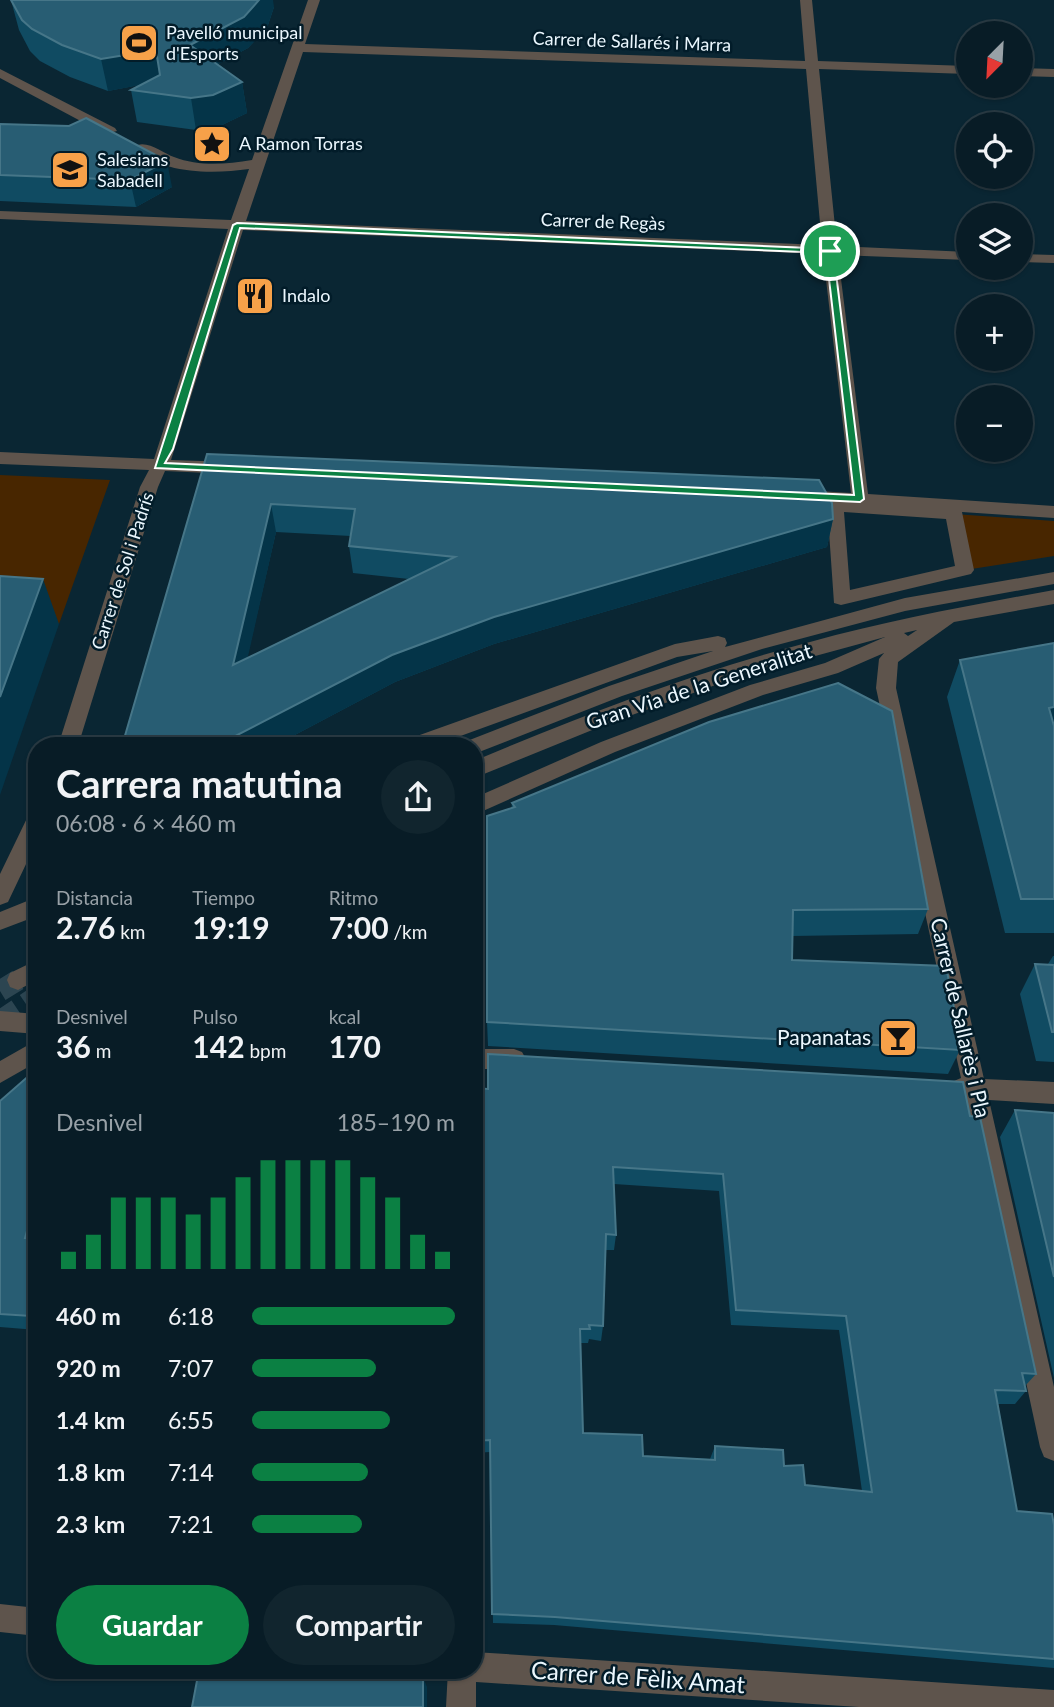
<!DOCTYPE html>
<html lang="es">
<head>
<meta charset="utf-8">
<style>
	body { margin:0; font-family:Lato,sans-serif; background:#11252e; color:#f1f3f6; height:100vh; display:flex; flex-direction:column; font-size:26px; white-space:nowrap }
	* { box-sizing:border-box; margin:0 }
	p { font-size:23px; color:#98a1a7 }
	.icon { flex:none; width:38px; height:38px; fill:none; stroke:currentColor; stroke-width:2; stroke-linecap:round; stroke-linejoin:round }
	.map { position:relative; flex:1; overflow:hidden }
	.drawer { position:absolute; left:28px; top:737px; width:455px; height:942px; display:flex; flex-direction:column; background:#081c26; border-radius:28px; box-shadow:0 2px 5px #0004,0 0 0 2px #293a43 }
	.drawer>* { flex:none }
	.needle { width:46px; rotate:204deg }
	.fabs { position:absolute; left:956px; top:21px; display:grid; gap:14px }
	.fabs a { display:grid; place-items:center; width:77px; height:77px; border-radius:50%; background:#081c26; box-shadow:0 2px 5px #0004,0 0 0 2px #293a43; font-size:35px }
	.pin { position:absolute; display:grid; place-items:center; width:60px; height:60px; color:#fff; margin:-30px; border:4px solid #fff; border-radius:50%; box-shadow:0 2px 7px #0007 }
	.round { display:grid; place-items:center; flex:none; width:74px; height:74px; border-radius:37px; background:#11252e }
	.head { display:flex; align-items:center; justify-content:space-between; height:119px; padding:0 28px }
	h1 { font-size:38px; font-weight:700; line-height:52px }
	.stats { display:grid; grid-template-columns:repeat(3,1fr); gap:10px; height:119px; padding:7px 28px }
	.stats div { display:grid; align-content:center }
	.stats b { font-size:30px; font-weight:700 }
	.stats small { font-size:19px; font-weight:400 }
	.stats p { font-size:19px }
	.chart { height:196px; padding:14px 28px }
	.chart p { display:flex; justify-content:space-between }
	.chart svg { width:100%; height:126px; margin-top:7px; stroke:#0b8043; stroke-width:6 }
	.button { display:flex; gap:14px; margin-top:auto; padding:14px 28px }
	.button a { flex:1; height:80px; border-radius:42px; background:#0b8043; color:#fff; font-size:28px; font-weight:700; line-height:80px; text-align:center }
	.button a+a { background:#11252e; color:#f1f3f6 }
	ul { padding:0 28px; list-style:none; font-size:23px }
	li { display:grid; grid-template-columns:112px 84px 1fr; align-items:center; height:52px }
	li i { height:18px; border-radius:9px; background:#0b8043 }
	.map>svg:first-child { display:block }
	.green { fill:#482600 }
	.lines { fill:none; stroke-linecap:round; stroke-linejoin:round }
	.minor-tunnel { stroke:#2c4551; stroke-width:21; stroke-dasharray:21 10; stroke-linecap:butt }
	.minor { fill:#5e544c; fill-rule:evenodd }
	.wall { fill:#104b62; fill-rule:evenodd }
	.shaded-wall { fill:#043448 }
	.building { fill:#285d73; stroke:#467688; stroke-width:2; fill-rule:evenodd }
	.route { fill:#0b8043; stroke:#fff; stroke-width:2; fill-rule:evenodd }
	.labels { text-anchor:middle; stroke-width:5; stroke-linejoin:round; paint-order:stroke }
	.far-poi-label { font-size:18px; fill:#ebf7fe; stroke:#021c29; text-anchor:start }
	.far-street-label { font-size:18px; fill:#ebf7fe; stroke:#021c29 }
	.street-label { font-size:21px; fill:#ebf7fe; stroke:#021c29 }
	.poi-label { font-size:21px; fill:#ebf7fe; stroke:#021c29; text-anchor:end }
	.near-street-label { font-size:24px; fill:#ebf7fe; stroke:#021c29 }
</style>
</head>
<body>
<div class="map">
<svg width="1054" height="1707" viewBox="0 0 1054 1707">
	<rect width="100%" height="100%" fill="#0a2633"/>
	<!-- green -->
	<path class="green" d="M0,475L110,480L59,624L0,621Z
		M954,514L1054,521V556L965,570Z"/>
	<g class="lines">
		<!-- minor-tunnel -->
		<path class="minor-tunnel" d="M0,991L18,980
			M0,1021L37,996"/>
		<!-- minor -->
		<path class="minor" d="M308,0H320L305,44L805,61L800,0H812L818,61L968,66V74L819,69L837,246L968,252V260L838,255L868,494L1054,506V518L962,512L974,570L971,574L841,605L834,603L827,503L801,502L792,496L801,490L851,493L823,254L243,230L171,460L231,462L240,468L231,474L165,471L158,487L78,746H58L140,487L149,470L0,464V452L154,459L228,229L0,219V211L231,220L249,169C213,174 162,175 134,147C145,138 163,153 174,157C200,167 226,164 252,160ZM303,52L806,69L822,245L246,221ZM844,512L946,519L955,566L850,590Z
			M1020,68L1054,69V77L1020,76Z
			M0,69L115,128L117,131L105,134L0,78Z
			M1020,254L1054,255V263L1020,262Z
			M1054,572V584L905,611L762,649L622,696L474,754V746H464L467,741L609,686L713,651L677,657L433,746H400L403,741L675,644L718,636L725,638L727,643L725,647L905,598Z
			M1054,590V604L954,622L898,662L896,688L984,1079L1054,1082V1104L989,1100L1054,1387V1461L1044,1457L1040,1447L965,1099L954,1095L950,1088L954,1081L961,1078L876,688L879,659L884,653L838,673L763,695L615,752L474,815V798L601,742L750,685L825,663L885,637L735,678L607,724L474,778V761C583,715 695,672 810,642C890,620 972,605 1054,590ZM917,630L908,636L904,633Z
			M37,810V841L8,902L0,905V874L30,812Z
			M37,897V916L0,930V912Z
			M37,960V980L18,990L10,987L7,980L10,973Z
			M0,1011L37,1014V1034L0,1031Z
			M37,1040V1062L0,1083V1061Z
			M474,1049H514L522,1052L526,1059L522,1066L514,1069H474Z
			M0,1604L37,1608V1636L0,1632Z
			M474,1652L1054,1690V1707H859L476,1682V1707H446L448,1670H474Z"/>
	</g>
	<!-- wall -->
	<path class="wall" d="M11,0L274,7L267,28L248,48L218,64L242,82L247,113L218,127L196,130L137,122L131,90L139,85L108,91L70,77L40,61L30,51L19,30Z
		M0,124L172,187L136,207L0,201Z
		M207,454L833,519L827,547L494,644L395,682L274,746H122ZM276,532L351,536L349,546L353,573L409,579L247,658Z
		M1054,643V933H1005L947,697L960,660Z
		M512,803L928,909L918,934L792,936V960L960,1039L958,1043L960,1050L948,1074L488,1046L487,1022Z
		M1053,956H1054V1062L1036,1061L1020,994L1035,964H1048Z
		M37,1070V1330L0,1327V1101Z
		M474,1088L970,1116L1036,1374L1025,1386L1026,1391L1015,1404H998L1017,1511L1054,1525V1668L554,1625L493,1623L490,1452L474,1453ZM614,1184L719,1191L731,1325L839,1330L862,1491L805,1485L784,1466L715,1446L710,1459L643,1456L583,1433L581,1343H588L589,1339L601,1341L603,1326L605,1250H614L616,1235Z
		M1015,1110L1054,1113V1378L1000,1137Z"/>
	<!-- shaded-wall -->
	<path class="shaded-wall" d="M259,0H273L274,7L267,28L248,48L196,76L190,45Z
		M156,50L162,81L108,91L101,59Z
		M242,82L247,113L218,127L196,130L191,98Z
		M167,161L172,187L136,207L130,180Z
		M271,504L276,532L240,692L233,665Z
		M833,519L827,547L494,644L395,682L274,746H216L392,655L494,617Z
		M43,579L59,624L0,795V697Z
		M1054,707V741L1049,708Z
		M37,1195V1252L25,1238Z
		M37,1294V1323L31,1316Z
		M423,1677L427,1687V1707H423Z"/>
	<!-- building -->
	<path class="building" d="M11,0H259L244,17L190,45L242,82L213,95L191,98L131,90L160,75L156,50L101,59L62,45L32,29L22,20Z
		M86,118L167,161L130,180L0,175V124L69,126Z
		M207,454L819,480L832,503L833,519L494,617L392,655L216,746H122ZM271,504L355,509L349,546L455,557L233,665Z
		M0,576L43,579L0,697Z
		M1054,643V707L1049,708L1054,726V899H1021L960,660Z
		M838,683L892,711L928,909L793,910L792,960L946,966L960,1039H957L960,1050L487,1022V816L515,807L512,803L709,722Z
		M1035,964L1054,965V1032H1052Z
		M488,1054L963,1082L970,1116L980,1117L1036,1374L1022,1373L1026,1391L995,1390L1017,1511L1052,1514L1054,1525V1659L555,1617L492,1614L490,1440L474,1441V1088L488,1089ZM613,1167L723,1174L736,1310L846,1316L872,1492L805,1485L803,1465L784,1466L783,1450L715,1446V1460L643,1456L642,1435L583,1433L580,1329H590L589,1325L603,1326L606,1234L616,1235Z
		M37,1070V1195L25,1238L37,1239V1294L31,1316L0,1314V1101L32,1073Z
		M1015,1110L1054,1113V1277Z
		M199,1670H328L423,1677V1707H192Z"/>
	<!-- route -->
	<path class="route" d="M237,223L833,249L864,499L860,502L155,468L233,225ZM240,228L826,253L854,495L165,463L173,449Z"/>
	<!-- icons -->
	<defs>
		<symbol id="stadium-square" viewBox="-11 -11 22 22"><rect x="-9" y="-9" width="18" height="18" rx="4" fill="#f7a149" stroke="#021c29"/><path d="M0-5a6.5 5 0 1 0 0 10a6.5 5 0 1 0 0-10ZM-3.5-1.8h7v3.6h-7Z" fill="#111"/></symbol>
		<symbol id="sight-square" viewBox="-11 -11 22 22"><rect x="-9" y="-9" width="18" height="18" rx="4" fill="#f7a149" stroke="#021c29"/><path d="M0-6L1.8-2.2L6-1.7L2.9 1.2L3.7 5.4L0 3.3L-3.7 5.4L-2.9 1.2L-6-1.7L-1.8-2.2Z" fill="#111"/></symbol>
		<symbol id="school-square" viewBox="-11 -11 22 22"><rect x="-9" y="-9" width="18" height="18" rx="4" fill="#f7a149" stroke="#021c29"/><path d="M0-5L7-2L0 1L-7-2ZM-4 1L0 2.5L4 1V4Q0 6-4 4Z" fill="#111"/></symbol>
		<symbol id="restaurant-square" viewBox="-11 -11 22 22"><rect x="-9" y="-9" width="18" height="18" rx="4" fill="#f7a149" stroke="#021c29"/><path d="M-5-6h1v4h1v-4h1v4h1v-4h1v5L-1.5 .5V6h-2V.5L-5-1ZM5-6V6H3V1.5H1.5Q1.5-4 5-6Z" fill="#111"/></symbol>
		<symbol id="bar-square" viewBox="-11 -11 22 22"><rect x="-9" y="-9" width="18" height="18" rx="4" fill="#f7a149" stroke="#021c29"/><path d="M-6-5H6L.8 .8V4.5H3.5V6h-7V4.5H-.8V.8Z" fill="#111"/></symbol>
	</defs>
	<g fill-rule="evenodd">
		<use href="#stadium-square" x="117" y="21" width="44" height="44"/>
		<use href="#sight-square" x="190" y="122" width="44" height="44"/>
		<use href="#school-square" x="48" y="148" width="44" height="44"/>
		<use href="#restaurant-square" x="233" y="274" width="44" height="44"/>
		<use href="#bar-square" x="876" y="1016" width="44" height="44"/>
	</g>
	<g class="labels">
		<!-- far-poi labels -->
		<g class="far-poi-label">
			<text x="166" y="39">Pavelló municipal<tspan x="166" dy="21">d'Esports</tspan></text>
			<text x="239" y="150">A Ramon Torras</text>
			<text x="97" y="166">Salesians<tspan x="97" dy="21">Sabadell</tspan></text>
			<text x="282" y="302">Indalo</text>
		</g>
		<!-- far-street labels -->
		<g class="far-street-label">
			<text transform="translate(632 42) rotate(2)" y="6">Carrer de Sallarés i Marra</text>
			<text transform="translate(603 222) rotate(2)" y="6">Carrer de Regàs</text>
			<text transform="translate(123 571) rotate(-72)" y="6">Carrer de Sol i Padrís</text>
		</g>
		<!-- street labels -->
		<g class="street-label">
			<text transform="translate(699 687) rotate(-18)" y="7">Gran Via de la Generalitat</text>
			<text transform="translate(960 1018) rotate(77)" y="7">Carrer de Sallarès i Pla</text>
		</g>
		<!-- poi labels -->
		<g class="poi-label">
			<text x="871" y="1045">Papanatas</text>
		</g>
		<!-- near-street labels -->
		<g class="near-street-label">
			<text transform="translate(638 1678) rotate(4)" y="8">Carrer de Fèlix Amat</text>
		</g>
	</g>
</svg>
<div class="fabs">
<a><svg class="needle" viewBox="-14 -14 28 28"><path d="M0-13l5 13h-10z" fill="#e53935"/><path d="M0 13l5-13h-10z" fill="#98a1a7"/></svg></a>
<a><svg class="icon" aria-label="locate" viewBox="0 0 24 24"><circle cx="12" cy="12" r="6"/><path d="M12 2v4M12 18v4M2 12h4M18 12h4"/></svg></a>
<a><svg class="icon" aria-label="layers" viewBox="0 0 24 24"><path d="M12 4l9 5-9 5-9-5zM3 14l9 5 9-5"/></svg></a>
<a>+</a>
<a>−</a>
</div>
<div class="pin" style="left:830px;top:251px;background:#1e9e55"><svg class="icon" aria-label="arrive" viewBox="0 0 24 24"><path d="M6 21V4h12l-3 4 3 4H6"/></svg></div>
<section class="drawer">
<div class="head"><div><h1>Carrera matutina</h1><p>06:08 · 6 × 460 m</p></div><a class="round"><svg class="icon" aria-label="share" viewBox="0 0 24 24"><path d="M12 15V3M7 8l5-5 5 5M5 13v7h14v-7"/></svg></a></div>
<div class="stats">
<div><p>Distancia</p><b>2.76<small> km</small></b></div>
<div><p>Tiempo</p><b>19:19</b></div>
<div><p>Ritmo</p><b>7:00<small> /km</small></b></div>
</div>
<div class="stats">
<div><p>Desnivel</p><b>36<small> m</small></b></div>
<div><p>Pulso</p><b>142<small> bpm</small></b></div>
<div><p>kcal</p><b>170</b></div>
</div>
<div class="chart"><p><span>Desnivel</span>185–190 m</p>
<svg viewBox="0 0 160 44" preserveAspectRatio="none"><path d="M5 44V38M15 44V32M25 44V19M35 44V19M45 44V19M55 44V25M65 44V19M75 44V12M85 44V6M95 44V6M105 44V6M115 44V6M125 44V12M135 44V19M145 44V32M155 44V38"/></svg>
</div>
<ul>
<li><b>460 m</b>6:18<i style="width:100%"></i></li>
<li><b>920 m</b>7:07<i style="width:61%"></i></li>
<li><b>1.4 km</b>6:55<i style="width:68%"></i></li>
<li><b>1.8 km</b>7:14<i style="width:57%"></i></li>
<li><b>2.3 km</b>7:21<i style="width:54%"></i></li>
</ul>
<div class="button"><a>Guardar</a><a>Compartir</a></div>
</section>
</div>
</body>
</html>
